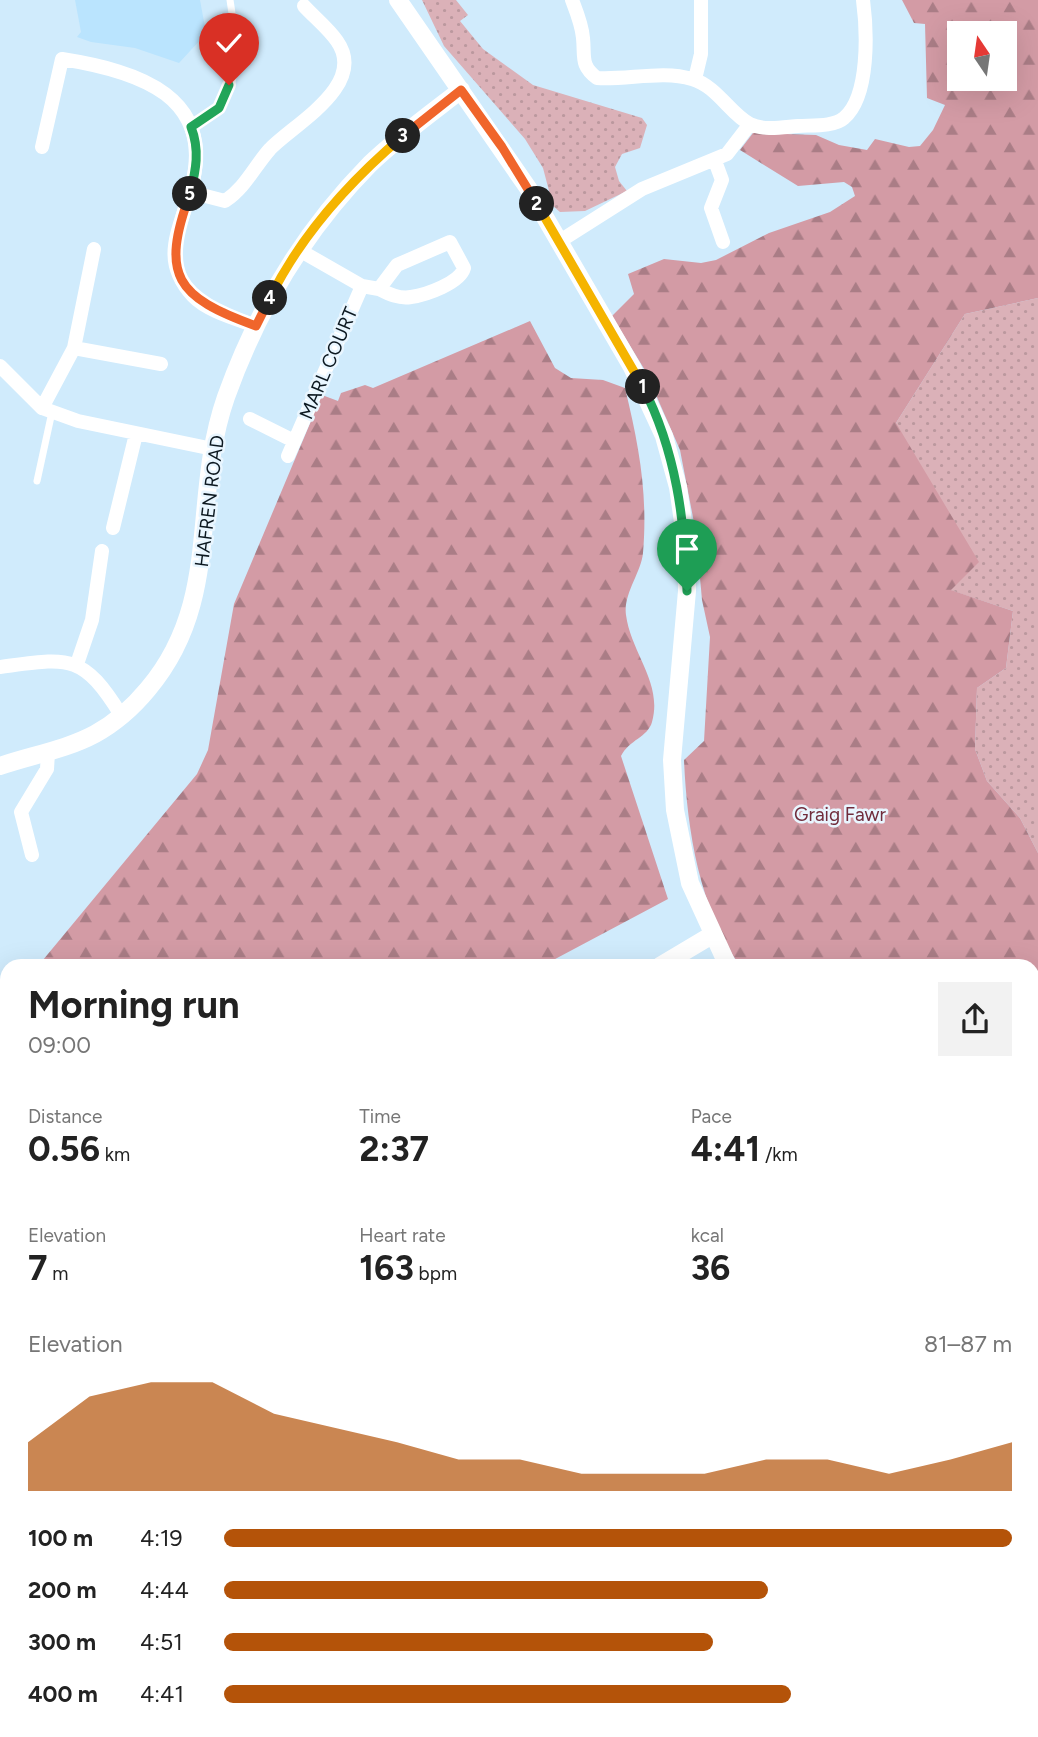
<!DOCTYPE html>
<html lang="en">
<head>
<meta charset="utf-8">
<style>
	body { margin:0; font-family:Figtree,sans-serif; background:#f2f2f2; color:#222; height:100vh; display:flex; flex-direction:column; font-size:26px; white-space:nowrap }
	* { box-sizing:border-box; margin:0 }
	p { font-size:23px; color:#767676 }
	.icon { flex:none; width:38px; height:38px; fill:none; stroke:currentColor; stroke-width:2; stroke-linecap:round; stroke-linejoin:round }
	.map { position:relative; flex:1; overflow:hidden }
	.sheet { position:absolute; left:0px; top:959px; width:1040px; height:779px; display:flex; flex-direction:column; background:#fff; border-radius:21px 21px 0 0; box-shadow:0 7px 28px #0002 }
	.sheet>* { flex:none }
	.needle { width:46px; rotate:347deg }
	.fabs { position:absolute; left:947px; top:21px; display:grid; gap:14px }
	.fabs a { display:grid; place-items:center; width:70px; height:70px; border-radius:0px; background:#fff; box-shadow:0 7px 28px #0002; font-size:35px }
	.pin { position:absolute; display:grid; place-items:center; width:60px; height:60px; color:#fff; margin:-72px -30px; border-radius:50% 50% 50% 0; rotate:-45deg; box-shadow:0 0 7px #0007 }
	.pin .icon { rotate:45deg }
	.km { position:absolute; width:35px; height:35px; margin:-18px; border-radius:50%; background:#222; color:#fff; font-size:19px; line-height:35px; text-align:center }
	.round { display:grid; place-items:center; flex:none; width:74px; height:74px; border-radius:0px; background:#f2f2f2 }
	.head { display:flex; align-items:center; justify-content:space-between; height:119px; padding:0 28px }
	h1 { font-size:38px; font-weight:700; line-height:52px }
	.metrics { display:grid; grid-template-columns:repeat(3,1fr); gap:10px; height:119px; padding:7px 28px }
	.metrics div { display:grid; align-content:center }
	.metrics b { font-size:35px; font-weight:700 }
	.metrics small { font-size:19px; font-weight:400 }
	.metrics p { font-size:19px }
	.chart { height:196px; padding:14px 28px }
	.chart p { display:flex; justify-content:space-between }
	.chart svg { width:100%; height:126px; margin-top:7px; fill:#b45309; opacity:.7 }
	ul { padding:0 28px; list-style:none; font-size:23px }
	li { display:grid; grid-template-columns:112px 84px 1fr; align-items:center; height:52px }
	li i { height:18px; border-radius:9px; background:#b45309 }
	.map>svg:first-child { display:block }
	.built { fill:#bae4fe }
	.grass { fill:url(#grass-dots) }
	.forest { fill:url(#forest-firs); fill-rule:evenodd }
	.lines { fill:none; stroke-linecap:round; stroke-linejoin:round }
	.service { stroke:#fff; stroke-width:7 }
	.minor { stroke:#fff; stroke-width:14 }
	.tertiary { stroke:#fff; stroke-width:18 }
	.split-1-casing { stroke:#fff; stroke-width:14 }
	.split-2-casing { stroke:#fff; stroke-width:14 }
	.split-3-casing { stroke:#fff; stroke-width:14 }
	.split-4-casing { stroke:#fff; stroke-width:14 }
	.split-5-casing { stroke:#fff; stroke-width:14 }
	.split-6-casing { stroke:#fff; stroke-width:14 }
	.split-1 { stroke:#22a559; stroke-width:9 }
	.split-2 { stroke:#f5b400; stroke-width:9 }
	.split-3 { stroke:#f0652b; stroke-width:9 }
	.split-4 { stroke:#f5b400; stroke-width:9 }
	.split-5 { stroke:#f0652b; stroke-width:9 }
	.split-6 { stroke:#22a559; stroke-width:9 }
	.labels { text-anchor:middle; stroke-width:5; stroke-linejoin:round; paint-order:stroke }
	.street-label { font-size:19px; fill:#0c1820; stroke:#e9f6ff }
	.park-label { font-size:19px; fill:#702c3c; stroke:#e9f6ff }
</style>
</head>
<body>
<div class="map">
<svg width="1038" height="1737" viewBox="0 0 1038 1737">
	<defs>
		<pattern id="grass-dots" width="8" height="8" patternUnits="userSpaceOnUse" patternTransform="scale(1.75)"><rect width="8" height="8" fill="#dbb1b8"/><path d="M2 2h.1M6 6h.1" fill="none" stroke="#bb989e" stroke-width="1.8" stroke-linecap="round"/></pattern>
		<pattern id="forest-firs" width="22" height="20" patternUnits="userSpaceOnUse" patternTransform="scale(1.75)"><rect width="22" height="20" fill="#d39ba5"/><path d="M5 1l3.5 6h-7zM16 11l3.5 6h-7z" fill="#aa7d86"/></pattern>
	</defs>
	<rect width="100%" height="100%" fill="#d0ebfc"/>
	<!-- built -->
	<path class="built" d="M75,0H200L207,38L201,39L179,63L135,48L91,42L77,37L81,32Z"/>
	<!-- grass -->
	<path class="grass" d="M422,0H456L468,15L460,21L483,49L533,85L642,118L647,125L640,148L622,154L615,167L619,181L627,191L585,211L560,212L553,206L543,168L525,139L444,46Z
		M1038,298V853L1020,818L987,781L975,749L977,688L1006,668L1013,611L950,590L896,423L965,314Z
		M1033,1617L1038,1620V1724L1033,1722Z"/>
	<!-- forest -->
	<path class="forest" d="M902,0H1038V298L965,314L896,423L979,562L951,590L1013,611L1006,668L977,688L975,749L987,781L1020,818L1038,853V1138L1032,1135V966H740C699,908 687,829 684,760L704,741L710,637L702,600L696,533L680,450L646,372L612,316L634,294L628,274L664,259L701,263L716,260L769,233L830,212L855,196L852,187L844,182L798,186L740,150L753,133L816,135L839,145L867,150L875,139L909,147L920,146L933,130L945,105L927,98L925,24L914,23ZM959,33H1004V79H959Z
		M530,321L555,368L571,378L603,380L625,388C639,446 648,494 643,553C641,573 623,594 626,615C631,653 663,683 652,722C648,737 629,740 621,756L668,899L542,966H38L197,774L208,750L234,604L322,395L338,401L341,393L365,385L373,388Z
		M0,1467L7,1469V1731H242L258,1737H0Z
		M1033,1725L1038,1727V1737H880L875,1731H1032Z"/>
	<g class="lines">
		<!-- service -->
		<path class="service" d="M191,127C199,121 213,115 219,108C243,80 235,32 230,0
			M37,481L52,412"/>
		<!-- minor -->
		<path class="minor" d="M572,0C577,13 582,25 583,38C585,57 580,65 597,78C628,80 663,70 692,79C717,86 731,115 750,124C764,131 784,127 798,126C811,125 834,127 844,118C870,96 867,30 863,0
			M695,79L701,54V0
			M42,147L62,59C138,71 219,96 190,192C179,232 160,260 193,296C207,311 237,319 256,326
			M715,161L722,180L711,208L723,242
			M190,192L225,201C245,188 254,167 270,149C294,124 368,85 337,41C328,28 314,17 304,6
			M560,241L642,189L727,154L750,124
			M362,286L379,289L397,265L450,242L464,268C460,283 426,295 411,297C399,299 389,294 379,289
			M74,348L161,364
			M0,366L42,408L78,421L213,449
			M42,408L74,348L94,249
			M250,419L294,441
			M288,456L362,286L299,250
			M113,528L136,434
			M77,664L92,620L102,551
			M0,667C68,658 82,652 121,715
			M32,855L21,812L47,769L48,753
			M0,1099L7,1098
			M0,1375L7,1376
			M536,1737L539,1731"/>
		<!-- tertiary -->
		<path class="tertiary" d="M398,0L528,188L632,367L664,436L678,487L686,543L687,591L672,760L675,810L690,883L728,966
			M0,766C32,755 65,750 95,734C115,723 134,706 148,689C223,600 190,500 226,397C257,310 305,230 370,164C398,137 430,114 461,90
			M660,966L712,935
			M0,1455L7,1457
			M1032,1579L1038,1581
			M656,1737L659,1731"/>
	</g>
	<g class="lines">
		<defs>
			<path id="split-1" d="M643,387C676,451 685,521 687,591"/>
			<path id="split-2" d="M537,204L643,387"/>
			<path id="split-3" d="M403,136L461,90L502,147L537,204"/>
			<path id="split-4" d="M270,298C301,235 350,181 403,136"/>
			<path id="split-5" d="M190,194C160,276 176,297 256,326L270,298"/>
			<path id="split-6" d="M190,194C196,170 200,150 191,127L219,108L229,85"/>
		</defs>
		<!-- split-1 casing -->
		<use href="#split-1" class="split-1-casing"/>
		<!-- split-2 casing -->
		<use href="#split-2" class="split-2-casing"/>
		<!-- split-3 casing -->
		<use href="#split-3" class="split-3-casing"/>
		<!-- split-4 casing -->
		<use href="#split-4" class="split-4-casing"/>
		<!-- split-5 casing -->
		<use href="#split-5" class="split-5-casing"/>
		<!-- split-6 casing -->
		<use href="#split-6" class="split-6-casing"/>
		<!-- split-1 -->
		<use href="#split-1" class="split-1"/>
		<!-- split-2 -->
		<use href="#split-2" class="split-2"/>
		<!-- split-3 -->
		<use href="#split-3" class="split-3"/>
		<!-- split-4 -->
		<use href="#split-4" class="split-4"/>
		<!-- split-5 -->
		<use href="#split-5" class="split-5"/>
		<!-- split-6 -->
		<use href="#split-6" class="split-6"/>
	</g>
	<g class="labels">
		<!-- street labels -->
		<g class="street-label">
			<text transform="translate(328 363) rotate(-67)" y="7">MARL COURT</text>
			<text transform="translate(209 501) rotate(-83)" y="7">HAFREN ROAD</text>
		</g>
		<!-- park labels -->
		<g class="park-label">
			<text x="840" y="821">Graig Fawr</text>
		</g>
	</g>
</svg>
<div class="fabs">
<a><svg class="needle" viewBox="-14 -14 28 28"><path d="M0-13l5 13h-10z" fill="#e53935"/><path d="M0 13l5-13h-10z" fill="#767676"/></svg></a>
</div>
<div class="pin" style="left:687px;top:591px;background:#1e9e55"><svg class="icon" aria-label="arrive" viewBox="0 0 24 24"><path d="M6 21V4h12l-3 4 3 4H6"/></svg></div>
<div class="pin" style="left:229px;top:85px;background:#d93025"><svg class="icon" aria-label="check" viewBox="0 0 24 24"><path d="M5 12l5 5 9-10"/></svg></div>
<b class="km" style="left:643px;top:387px">1</b>
<b class="km" style="left:537px;top:204px">2</b>
<b class="km" style="left:403px;top:136px">3</b>
<b class="km" style="left:270px;top:298px">4</b>
<b class="km" style="left:190px;top:194px">5</b>
<section class="sheet">
<div class="head"><div><h1>Morning run</h1><p>09:00</p></div><a class="round"><svg class="icon" aria-label="share" viewBox="0 0 24 24"><path d="M12 15V3M7 8l5-5 5 5M5 13v7h14v-7"/></svg></a></div>
<div class="metrics">
<div><p>Distance</p><b>0.56<small> km</small></b></div>
<div><p>Time</p><b>2:37</b></div>
<div><p>Pace</p><b>4:41<small> /km</small></b></div>
</div>
<div class="metrics">
<div><p>Elevation</p><b>7<small> m</small></b></div>
<div><p>Heart rate</p><b>163<small> bpm</small></b></div>
<div><p>kcal</p><b>36</b></div>
</div>
<div class="chart"><p><span>Elevation</span>81–87 m</p>
<svg viewBox="0 0 160 44" preserveAspectRatio="none"><path d="M0 44V27L10 11L20 6L30 6L40 17L50 22L60 27L70 33L80 33L90 38L100 38L110 38L120 33L130 33L140 38L150 33L160 27V44z"/></svg>
</div>
<ul>
<li><b>100 m</b>4:19<i style="width:100%"></i></li>
<li><b>200 m</b>4:44<i style="width:69%"></i></li>
<li><b>300 m</b>4:51<i style="width:62%"></i></li>
<li><b>400 m</b>4:41<i style="width:72%"></i></li>
</ul>
</section>
</div>
</body>
</html>
